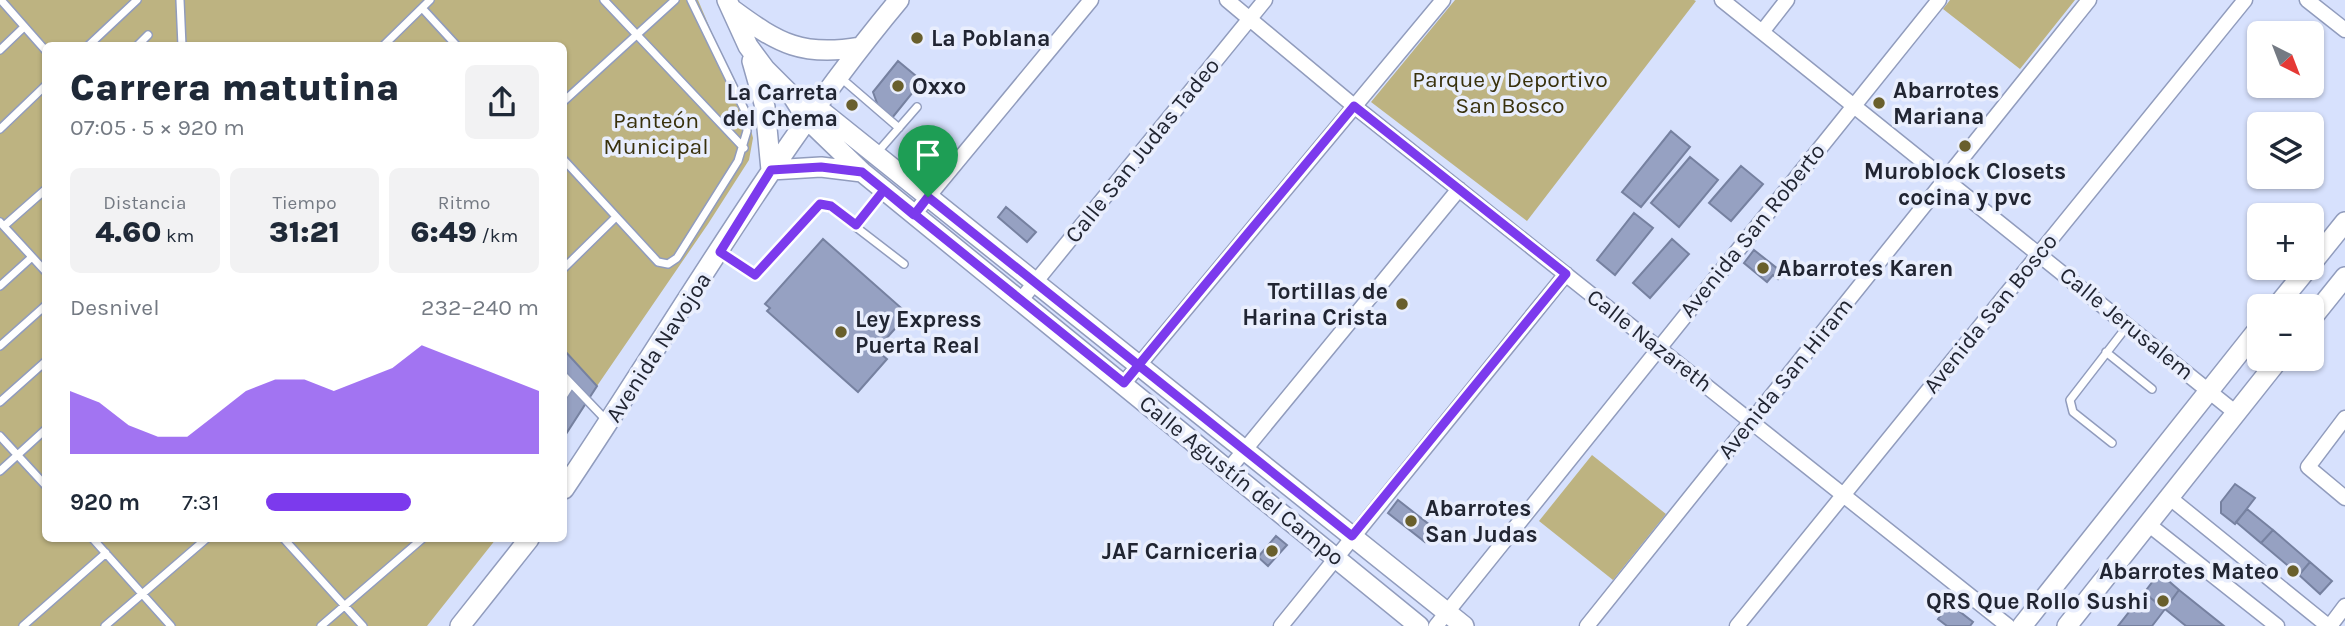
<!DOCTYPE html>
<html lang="es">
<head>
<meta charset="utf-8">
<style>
	body { margin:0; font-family:Karla,sans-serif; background:#f2f2f3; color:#1f2937; height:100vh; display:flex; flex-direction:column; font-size:26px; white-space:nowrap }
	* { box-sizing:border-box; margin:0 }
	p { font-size:23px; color:#747a83 }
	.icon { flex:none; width:38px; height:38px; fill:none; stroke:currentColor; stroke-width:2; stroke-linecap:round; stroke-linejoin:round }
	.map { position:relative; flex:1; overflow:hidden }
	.drawer { position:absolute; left:42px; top:42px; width:525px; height:500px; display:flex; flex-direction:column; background:#fff; border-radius:10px; box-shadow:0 2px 5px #0004 }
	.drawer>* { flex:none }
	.needle { width:46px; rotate:138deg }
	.tools { position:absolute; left:2247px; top:21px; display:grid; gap:14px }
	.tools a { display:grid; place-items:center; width:77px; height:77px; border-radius:10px; background:#fff; box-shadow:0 2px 5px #0004; font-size:35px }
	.pin { position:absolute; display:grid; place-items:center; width:60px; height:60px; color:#fff; margin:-72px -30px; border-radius:50% 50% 50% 0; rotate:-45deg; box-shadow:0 0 7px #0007 }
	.pin .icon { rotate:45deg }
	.round { display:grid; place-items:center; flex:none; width:74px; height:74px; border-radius:10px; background:#f2f2f3 }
	.overview { display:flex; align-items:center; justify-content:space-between; height:119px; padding:0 28px }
	h1 { font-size:38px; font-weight:800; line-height:52px }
	.metrics { display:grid; grid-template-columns:repeat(3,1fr); gap:10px; height:119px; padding:7px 28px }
	.metrics div { display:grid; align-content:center; border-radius:10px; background:#f2f2f3; text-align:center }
	.metrics b { font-size:30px; font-weight:800 }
	.metrics small { font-size:19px; font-weight:400 }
	.metrics p { font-size:19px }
	.chart { height:196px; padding:14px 28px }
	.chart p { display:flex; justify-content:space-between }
	.chart svg { width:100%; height:126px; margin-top:7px; fill:#7c3aed; opacity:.7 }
	ul { padding:0 28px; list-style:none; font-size:23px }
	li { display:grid; grid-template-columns:112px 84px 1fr; align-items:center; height:52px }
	li i { height:18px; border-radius:9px; background:#7c3aed }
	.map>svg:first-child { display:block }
	.green { fill:#bdb381 }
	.building { fill:#96a1c2; stroke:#7681a0; stroke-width:2 }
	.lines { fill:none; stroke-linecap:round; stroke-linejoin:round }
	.lane-casing { stroke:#919cbd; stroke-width:10 }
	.street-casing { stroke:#919cbd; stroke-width:17 }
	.secondary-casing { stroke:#919cbd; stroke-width:22 }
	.lane { stroke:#fff; stroke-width:7 }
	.street { stroke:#fff; stroke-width:14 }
	.secondary { stroke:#fff; stroke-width:19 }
	.route-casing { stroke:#fff; stroke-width:14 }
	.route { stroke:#7c3aed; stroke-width:9 }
	.poi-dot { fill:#695f2c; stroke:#e9eefd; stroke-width:2.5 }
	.labels { text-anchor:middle; stroke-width:7; stroke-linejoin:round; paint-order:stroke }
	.poi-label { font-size:23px; font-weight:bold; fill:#212532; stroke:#e9eefd; text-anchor:start }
	.park-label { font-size:23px; fill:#39310c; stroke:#e9eefd }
	.street-label { font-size:23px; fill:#212532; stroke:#e9eefd }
</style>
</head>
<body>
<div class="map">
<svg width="2345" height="626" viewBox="0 0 2345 626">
	<rect width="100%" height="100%" fill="#d7e1fd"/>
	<!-- green -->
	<path class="green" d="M0,0H698L748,118L753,138L749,160L708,224L597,386L564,350V46H46V539H496L427,626H0Z
		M1455,0H1694L1696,1L1527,221L1371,102Z
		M1950,0H2075L2020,69L1943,9Z
		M1592,455L1666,514L1613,580L1539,521Z"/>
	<!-- building -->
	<path class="building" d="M898,61L922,81L892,118L878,106L873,92Z
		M1671,131L1690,147L1641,207L1622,192Z
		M1690,157L1718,180L1679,227L1651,203Z
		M1741,166L1763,184L1731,221L1709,203Z
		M1006,207L1036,232L1027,242L998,217Z
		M1634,213L1653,228L1615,275L1597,260Z
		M823,239L908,314L876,350L887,359L858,392L767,311L770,308L765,304Z
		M1672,239L1689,254L1650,298L1633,283Z
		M1754,250L1783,273L1778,279L1773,275L1767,282L1744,263Z
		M564,350L597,386L564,437Z
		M2235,484L2255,498L2235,524L2221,513V502Z
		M1398,500L1435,529L1425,542L1388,513Z
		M2247,509L2273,530L2261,543L2236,522Z
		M2273,530L2310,562L2299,575L2261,543Z
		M1276,536L1287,545L1268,566L1258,557Z
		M2310,562L2332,581L2320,594L2299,575Z
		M2156,577H2164L2179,590L2165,609L2144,593Z
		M2179,590L2224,626H2186L2165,609Z
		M2144,593L2165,609L2159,617L2152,626H2118Z
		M1950,604L1973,622L1970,626H1947L1938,619Z"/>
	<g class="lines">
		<defs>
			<path id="lane" d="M1,0L46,51
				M180,0L182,46
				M604,0L744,148
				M422,8L457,46
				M88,46L137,0
				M137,46L148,35
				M383,46L430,0
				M0,50L24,27
				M841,78L899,128
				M564,101L675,0
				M0,129L46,85
				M876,154L917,107
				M564,160L658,262L668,264L677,258L738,161L747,131L745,111L691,0
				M0,222L46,272
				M856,225L883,190
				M4,226L46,189
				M720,252L755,275L816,207L826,204L904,264
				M564,268L616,217
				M0,286L32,257
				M0,346L46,305
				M2106,352L2152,389
				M564,376L606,420
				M564,395L571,384
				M0,402L46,361
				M0,436L46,486
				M2112,443L2073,412L2070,400L2128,325
				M0,471L46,429
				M93,539L171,626
				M284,539L363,626
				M23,626L106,553
				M105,626L206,539
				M321,626L422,539"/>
			<path id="street" d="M1227,0L1354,106L2008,626
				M1722,0L2236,413
				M2307,0L2345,30
				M1762,32L1787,0
				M913,215L1091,0
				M1020,301L1265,0
				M1124,383L1443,0
				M2345,418L2308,467L2345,498
				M1229,469L1459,189
				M2170,498L2328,626
				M2148,524L2277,626
				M1281,626L1566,274
				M1436,626L1939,0
				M1587,626L2089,0
				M1737,626L2245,0
				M2330,626L2345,606"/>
			<path id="secondary" d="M727,0L748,46L765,69L793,97L807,119L862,172L1419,626
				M733,10C779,44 803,57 860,47
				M752,61L765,107L771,170L821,167L862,172
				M793,97L815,106L1464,626
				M2312,263L2345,222
				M2277,306L2308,268
				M2312,318L2345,277
				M564,489C674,326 772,152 899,0
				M460,626L529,539
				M2022,626L2259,328
				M2067,626L2279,359"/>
		</defs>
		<!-- lane casing -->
		<use href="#lane" class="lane-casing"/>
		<!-- street casing -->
		<use href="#street" class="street-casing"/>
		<!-- secondary casing -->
		<use href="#secondary" class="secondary-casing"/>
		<!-- lane -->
		<use href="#lane" class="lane"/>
		<!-- street -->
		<use href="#street" class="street"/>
		<!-- secondary -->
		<use href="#secondary" class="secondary"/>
	</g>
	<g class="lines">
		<defs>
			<path id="route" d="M928,197L914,215L884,190L856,225L831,206L820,204L755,275L720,252L771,170L821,167L862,172L1124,383C1200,290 1277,199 1354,106L1566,274L1352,536L928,197"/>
		</defs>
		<!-- route casing -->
		<use href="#route" class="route-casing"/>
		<!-- route -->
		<use href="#route" class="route"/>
	</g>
	<!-- markers -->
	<g class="poi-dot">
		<circle cx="917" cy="38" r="7"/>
		<circle cx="898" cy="86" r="7"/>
		<circle cx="1879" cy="103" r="7"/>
		<circle cx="852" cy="105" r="7"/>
		<circle cx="1965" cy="146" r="7"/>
		<circle cx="1763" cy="268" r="7"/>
		<circle cx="1402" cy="304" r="7"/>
		<circle cx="841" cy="332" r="7"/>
		<circle cx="1411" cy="521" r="7"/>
		<circle cx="1272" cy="551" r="7"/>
		<circle cx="2293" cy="571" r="7"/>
		<circle cx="2163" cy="601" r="7"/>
	</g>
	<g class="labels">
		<!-- poi labels -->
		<g class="poi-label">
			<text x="931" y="46">La Poblana</text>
			<text x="912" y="94">Oxxo</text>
			<text x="1893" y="98">Abarrotes<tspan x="1893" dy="26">Mariana</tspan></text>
			<text x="838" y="100" text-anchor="end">La Carreta<tspan x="838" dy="26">del Chema</tspan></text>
			<text x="1965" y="179" text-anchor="middle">Muroblock Closets<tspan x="1965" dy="26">cocina y pvc</tspan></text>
			<text x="1777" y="276">Abarrotes Karen</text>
			<text x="1388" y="299" text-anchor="end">Tortillas de<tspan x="1388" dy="26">Harina Crista</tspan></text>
			<text x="855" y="327">Ley Express<tspan x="855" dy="26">Puerta Real</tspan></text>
			<text x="1425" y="516">Abarrotes<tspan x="1425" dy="26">San Judas</tspan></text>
			<text x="1258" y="559" text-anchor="end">JAF Carniceria</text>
			<text x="2279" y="579" text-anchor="end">Abarrotes Mateo</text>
			<text x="2149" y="609" text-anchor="end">QRS Que Rollo Sushi</text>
		</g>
		<!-- park labels -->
		<g class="park-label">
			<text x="1510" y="87">Parque y Deportivo<tspan x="1510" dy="26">San Bosco</tspan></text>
			<text x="656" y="128">Panteón<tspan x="656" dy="26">Municipal</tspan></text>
		</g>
		<!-- street labels -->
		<g class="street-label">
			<text transform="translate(1142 150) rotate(-51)" y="8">Calle San Judas Tadeo</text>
			<text transform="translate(1752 230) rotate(-51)" y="8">Avenida San Roberto</text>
			<text transform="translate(1990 313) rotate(-51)" y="8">Avenida San Bosco</text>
			<text transform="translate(2127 323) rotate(39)" y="8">Calle Jerusalem</text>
			<text transform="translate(1650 340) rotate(38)" y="8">Calle Nazareth</text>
			<text transform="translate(658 347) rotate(-57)" y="8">Avenida Navojoa</text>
			<text transform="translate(1785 378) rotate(-51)" y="8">Avenida San Hiram</text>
			<text transform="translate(1242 480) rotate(39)" y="8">Calle Agustín del Campo</text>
		</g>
	</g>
</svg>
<div class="tools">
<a><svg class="needle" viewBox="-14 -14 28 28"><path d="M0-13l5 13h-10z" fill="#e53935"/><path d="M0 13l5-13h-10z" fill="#747a83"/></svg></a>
<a><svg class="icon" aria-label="layers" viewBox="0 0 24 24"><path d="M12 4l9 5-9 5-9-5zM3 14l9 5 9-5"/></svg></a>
<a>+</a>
<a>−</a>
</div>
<div class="pin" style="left:928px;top:197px;background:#1e9e55"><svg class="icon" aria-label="arrive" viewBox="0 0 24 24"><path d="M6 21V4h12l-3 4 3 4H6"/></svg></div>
<section class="drawer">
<div class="overview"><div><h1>Carrera matutina</h1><p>07:05 · 5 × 920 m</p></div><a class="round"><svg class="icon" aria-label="share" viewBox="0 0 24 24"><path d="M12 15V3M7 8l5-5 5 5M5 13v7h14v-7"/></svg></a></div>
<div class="metrics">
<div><p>Distancia</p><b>4.60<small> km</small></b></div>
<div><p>Tiempo</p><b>31:21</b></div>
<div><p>Ritmo</p><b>6:49<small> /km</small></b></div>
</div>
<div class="chart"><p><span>Desnivel</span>232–240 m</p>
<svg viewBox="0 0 160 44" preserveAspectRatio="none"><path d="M0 44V22L10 26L20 34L30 38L40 38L50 30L60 22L70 18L80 18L90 22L100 18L110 14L120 6L130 10L140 14L150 18L160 22V44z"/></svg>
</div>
<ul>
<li><b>920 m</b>7:31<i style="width:53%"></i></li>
</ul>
</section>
</div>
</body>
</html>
